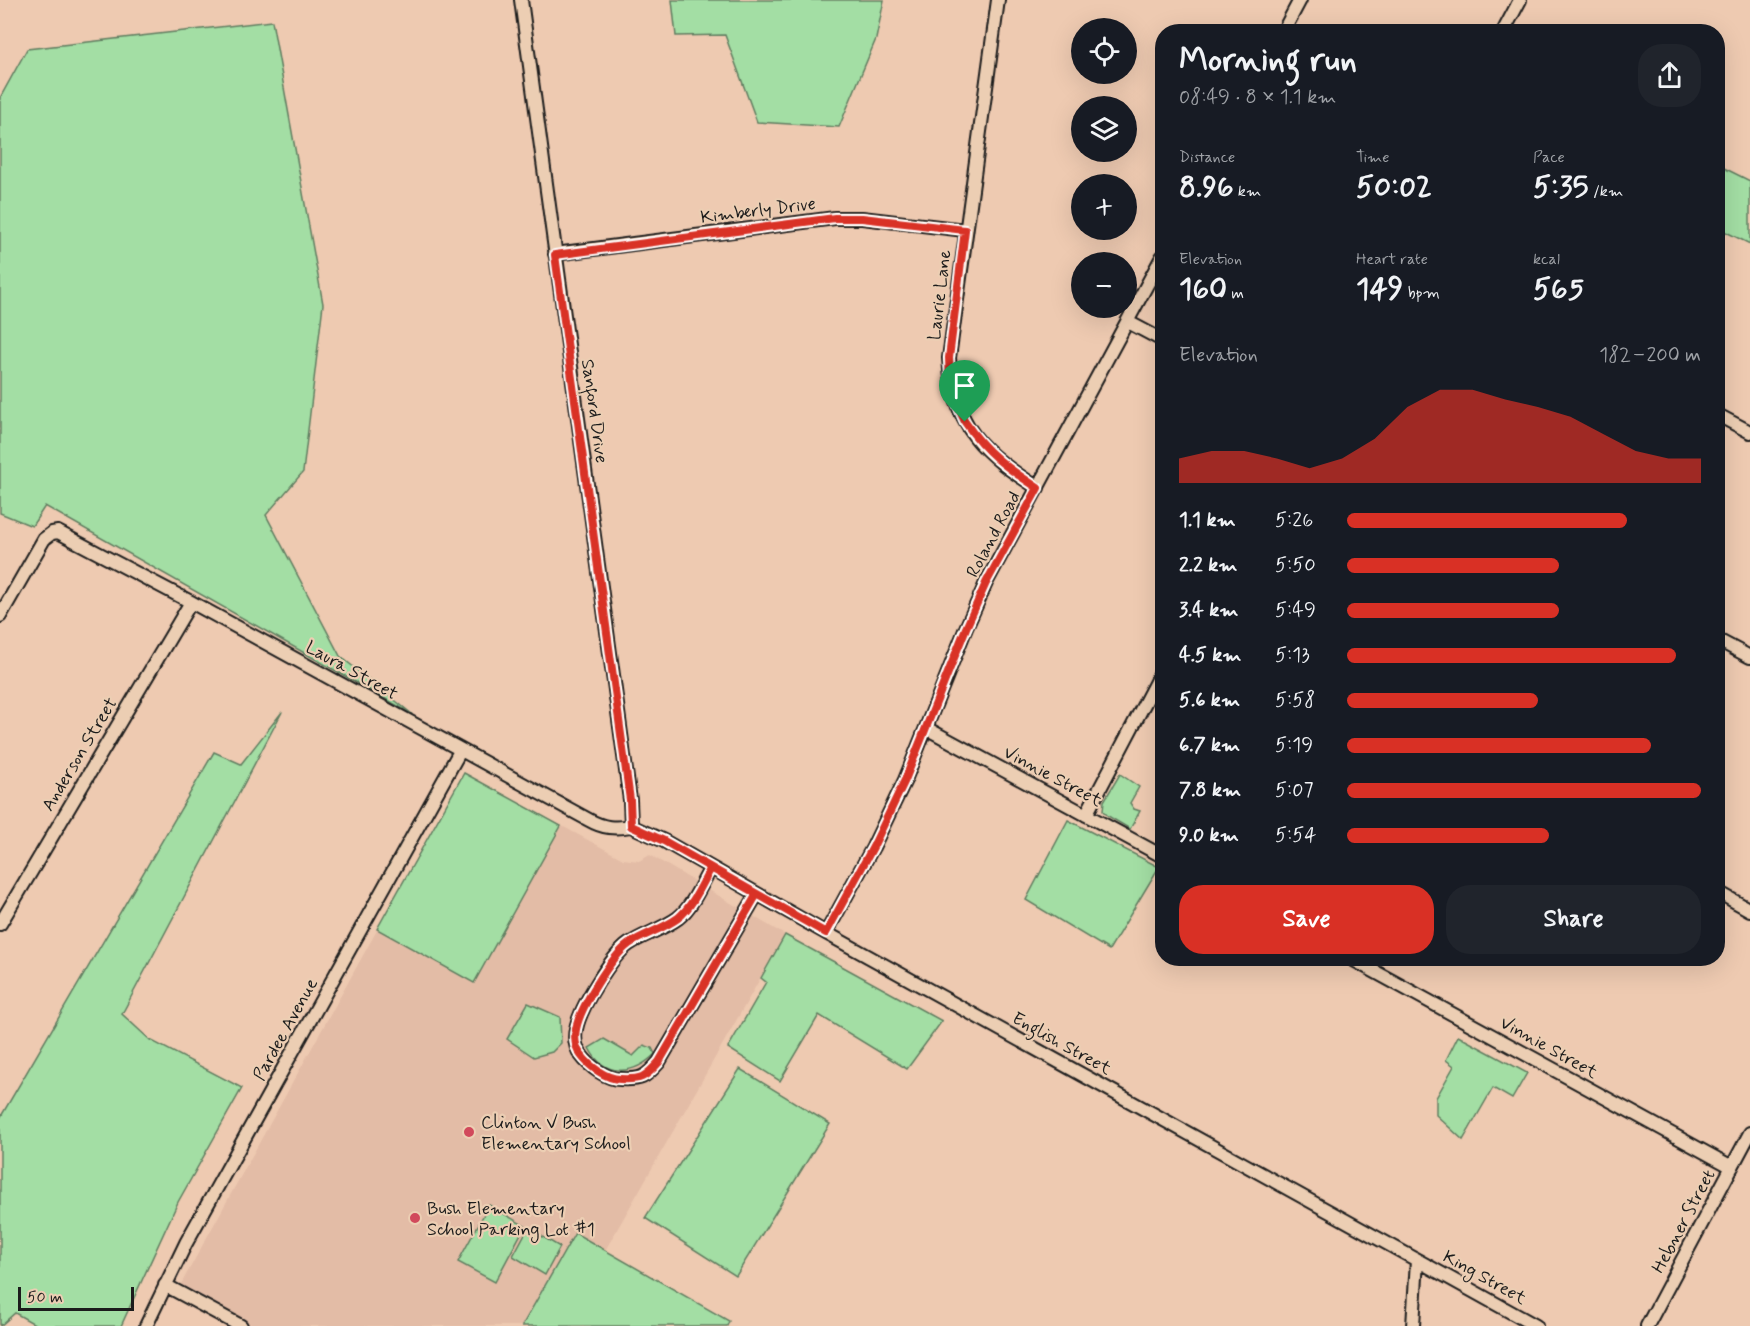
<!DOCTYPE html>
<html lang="en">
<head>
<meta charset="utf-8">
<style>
	body { margin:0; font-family:Mynerve,sans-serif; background:#20242c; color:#f1f3f6; height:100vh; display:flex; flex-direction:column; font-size:22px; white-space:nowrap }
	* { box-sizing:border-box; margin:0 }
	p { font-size:20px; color:#9ea1a6 }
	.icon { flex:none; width:33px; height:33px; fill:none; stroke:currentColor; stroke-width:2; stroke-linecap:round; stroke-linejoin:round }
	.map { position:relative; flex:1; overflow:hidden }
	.drawer { position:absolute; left:1155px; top:24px; width:570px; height:942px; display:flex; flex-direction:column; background:#171b24; border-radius:24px; box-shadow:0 6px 24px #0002 }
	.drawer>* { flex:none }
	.fabs { position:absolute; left:1071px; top:18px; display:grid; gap:12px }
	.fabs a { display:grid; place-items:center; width:66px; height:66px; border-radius:50%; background:#171b24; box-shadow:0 6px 24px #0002; font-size:30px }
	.scale { position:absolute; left:18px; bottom:15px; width:116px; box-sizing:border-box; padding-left:6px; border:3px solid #1c1c1c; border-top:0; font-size:16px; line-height:21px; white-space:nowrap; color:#1c1c1c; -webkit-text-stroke:4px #ecceb3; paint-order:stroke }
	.pin { position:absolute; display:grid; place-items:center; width:51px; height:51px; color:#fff; margin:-62px -26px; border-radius:50% 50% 50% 0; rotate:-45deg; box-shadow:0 0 6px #0007 }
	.pin .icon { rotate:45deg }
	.round { display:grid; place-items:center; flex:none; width:63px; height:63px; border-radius:24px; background:#20242c }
	.head { display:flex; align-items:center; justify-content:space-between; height:102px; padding:0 24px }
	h1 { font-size:33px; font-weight:800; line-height:45px }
	.metrics { display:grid; grid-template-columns:repeat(3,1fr); gap:9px; height:102px; padding:6px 24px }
	.metrics div { display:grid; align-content:center }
	.metrics b { font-size:30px; font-weight:800 }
	.metrics small { font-size:16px; font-weight:400 }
	.metrics p { font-size:16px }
	.chart { height:168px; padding:12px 24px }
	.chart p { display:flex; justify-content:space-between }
	.chart svg { width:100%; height:108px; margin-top:6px; fill:#d93025; opacity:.7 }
	.button { display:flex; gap:12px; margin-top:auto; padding:12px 24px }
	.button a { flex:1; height:69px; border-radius:24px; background:#d93025; color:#fff; font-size:24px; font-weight:800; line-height:69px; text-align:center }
	.button a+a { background:#20242c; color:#f1f3f6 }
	ul { padding:0 24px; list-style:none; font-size:20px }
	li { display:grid; grid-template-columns:96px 72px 1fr; align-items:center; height:45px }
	li i { height:15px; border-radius:8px; background:#d93025 }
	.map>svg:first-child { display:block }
	.built { fill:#e3bca6 }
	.green { fill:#a3dea4; stroke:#607d60; stroke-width:1.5 }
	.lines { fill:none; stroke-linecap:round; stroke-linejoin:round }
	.minor-casing { stroke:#1c1c1c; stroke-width:16 }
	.minor { stroke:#ecceb3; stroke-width:12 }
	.route-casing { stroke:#fff; stroke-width:12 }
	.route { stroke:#d93025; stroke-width:8 }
	.poi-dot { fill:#d1495b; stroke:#ecceb3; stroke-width:2 }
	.labels { text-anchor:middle; stroke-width:4.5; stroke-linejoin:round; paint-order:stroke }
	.street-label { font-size:18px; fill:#1c1c1c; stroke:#ecceb3 }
	.poi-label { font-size:18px; fill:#1c1c1c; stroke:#ecceb3; text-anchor:start }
</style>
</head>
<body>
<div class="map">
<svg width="1750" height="1326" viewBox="0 0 1750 1326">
	<rect width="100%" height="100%" fill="#eecab1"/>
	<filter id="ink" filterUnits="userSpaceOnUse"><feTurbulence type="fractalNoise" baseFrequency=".0167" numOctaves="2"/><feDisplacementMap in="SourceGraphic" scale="12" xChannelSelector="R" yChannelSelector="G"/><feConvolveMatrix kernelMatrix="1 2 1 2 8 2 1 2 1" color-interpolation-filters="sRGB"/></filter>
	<g filter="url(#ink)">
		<!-- built -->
		<path class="built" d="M464,773L623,859L639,861L650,855L785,935L562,1326H254L180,1286Z"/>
		<!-- green -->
		<path class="green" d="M672,0H884L876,39L839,127L757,122L725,35L676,36Z
			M272,21L323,304L303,472L266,515L340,656L412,714L45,506L32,526L0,513V98L27,49Z
			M1718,165L1750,181V244L1718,228Z
			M282,712L122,1014L150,1040L242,1088L178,1202L121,1326H38L15,1313L0,1326V1118L214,752L241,764Z
			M464,773L561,826L474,983L377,929Z
			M1120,774L1139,787L1130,803L1134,809L1140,811L1130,829L1108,816L1103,811L1104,801Z
			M1068,820L1159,867L1109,950L1026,900Z
			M785,935L942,1021L907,1069L819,1015L780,1081L728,1048L766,982L761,978Z
			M528,1003L560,1017L561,1043L552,1052L534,1057L507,1039Z
			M1458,1036L1527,1073L1512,1099L1493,1088L1463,1140L1436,1115V1098L1454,1066L1446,1060Z
			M604,1039L633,1056L644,1045L652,1048L655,1054C633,1076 604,1077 589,1048Z
			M740,1069L830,1124L736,1276L645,1218Z
			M489,1205L525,1226L495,1282L458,1262Z
			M528,1228L560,1247L545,1275L513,1256Z
			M575,1233L729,1321L727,1326H522Z"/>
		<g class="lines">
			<defs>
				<path id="minor" d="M521,0L630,800L631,826
					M998,0L949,358C953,427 983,453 1038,488
					M1283,32L1300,0
					M1503,32L1520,0
					M555,254L835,218H862L965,230
					M1128,322L1162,340
					M1718,415L1750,432
					M0,616L44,539L52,533L58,532L191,602L589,820C603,828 615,829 631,826
					M1718,640L1750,657
					M926,728L1162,856
					M1086,815L1162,670
					M631,826L664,841L826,933L1417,1260L1413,1326
					M711,868C701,884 693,906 678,918C663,929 644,934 629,944C611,956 580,1008 576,1029C574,1039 575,1047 581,1055C589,1066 606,1079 620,1079C641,1080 645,1078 659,1062L757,894
					M1718,892L1750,910
					M0,924L191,602
					M826,933L873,847L905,780L966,628L986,583L1162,257
					M1350,958L1732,1167
					M1417,1260L1536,1326
					M165,1285L241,1326
					M146,1326L186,1243L460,751
					M1647,1326L1750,1133"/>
			</defs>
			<!-- minor casing -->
			<use href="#minor" class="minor-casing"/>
			<!-- minor -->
			<use href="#minor" class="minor"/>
		</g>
	</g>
	<g class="lines" filter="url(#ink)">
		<defs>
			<path id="route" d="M965,422C986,453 1007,468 1038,488L986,583L966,628L905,780L873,847L826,933L711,868C702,884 693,906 678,918C663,929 644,934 629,944C611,957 580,1008 576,1029C574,1039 575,1047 581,1055C589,1066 606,1079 620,1079C641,1080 645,1078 659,1062L757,894L664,841L631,826L630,800L555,255L835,218H862L965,230L949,358L950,380L955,399L965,422"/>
		</defs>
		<!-- route casing -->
		<use href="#route" class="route-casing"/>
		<!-- route -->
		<use href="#route" class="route"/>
	</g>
	<!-- markers -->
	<g class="poi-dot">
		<circle cx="469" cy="1132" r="6"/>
		<circle cx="415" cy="1218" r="6"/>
	</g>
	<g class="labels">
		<!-- street labels -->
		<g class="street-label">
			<text transform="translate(758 210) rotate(-7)" y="6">Kimberly Drive</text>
			<text transform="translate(939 295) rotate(-83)" y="6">Laurie Lane</text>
			<text transform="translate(595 411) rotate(82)" y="6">Sanford Drive</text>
			<text transform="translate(993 534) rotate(-62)" y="6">Roland Road</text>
			<text transform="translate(352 670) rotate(29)" y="6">Laura Street</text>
			<text transform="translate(79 754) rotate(-59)" y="6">Anderson Street</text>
			<text transform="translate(1053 776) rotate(28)" y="6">Vinnie Street</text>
			<text transform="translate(285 1029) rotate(-61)" y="6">Pardee Avenue</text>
			<text transform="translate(1062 1043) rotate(29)" y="6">English Street</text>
			<text transform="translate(1549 1047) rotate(29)" y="6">Vinnie Street</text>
			<text transform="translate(1683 1221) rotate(-62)" y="6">Hebner Street</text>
			<text transform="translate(1485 1277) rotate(29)" y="6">King Street</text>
		</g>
		<!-- poi labels -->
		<g class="poi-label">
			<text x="481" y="1128">Clinton V Bush<tspan x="481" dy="21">Elementary School</tspan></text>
			<text x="427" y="1214">Bush Elementary<tspan x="427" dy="21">School Parking Lot #1</tspan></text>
		</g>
	</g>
</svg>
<div class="fabs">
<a><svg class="icon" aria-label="locate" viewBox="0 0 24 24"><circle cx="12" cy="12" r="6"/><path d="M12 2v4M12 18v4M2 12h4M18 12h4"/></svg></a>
<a><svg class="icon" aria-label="layers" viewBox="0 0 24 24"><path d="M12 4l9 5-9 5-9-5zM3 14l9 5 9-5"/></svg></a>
<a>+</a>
<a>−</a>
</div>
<div class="scale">50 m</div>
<div class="pin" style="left:965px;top:422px;background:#1e9e55"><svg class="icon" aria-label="arrive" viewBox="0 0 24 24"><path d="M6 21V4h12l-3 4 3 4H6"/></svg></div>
<section class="drawer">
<div class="head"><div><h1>Morning run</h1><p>08:49 · 8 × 1.1 km</p></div><a class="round"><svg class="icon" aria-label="share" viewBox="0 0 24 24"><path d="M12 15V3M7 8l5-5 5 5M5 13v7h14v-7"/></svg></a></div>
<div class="metrics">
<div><p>Distance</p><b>8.96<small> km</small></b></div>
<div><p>Time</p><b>50:02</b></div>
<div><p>Pace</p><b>5:35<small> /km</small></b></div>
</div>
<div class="metrics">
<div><p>Elevation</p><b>160<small> m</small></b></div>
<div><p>Heart rate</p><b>149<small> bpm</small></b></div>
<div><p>kcal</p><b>565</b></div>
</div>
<div class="chart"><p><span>Elevation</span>182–200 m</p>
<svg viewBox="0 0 160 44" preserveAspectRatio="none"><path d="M0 44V34L10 31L20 31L30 34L40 38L50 34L60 26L70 13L80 6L90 6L100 10L110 13L120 17L130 24L140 31L150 34L160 34V44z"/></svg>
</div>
<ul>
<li><b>1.1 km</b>5:26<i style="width:79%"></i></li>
<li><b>2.2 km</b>5:50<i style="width:60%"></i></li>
<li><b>3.4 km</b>5:49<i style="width:60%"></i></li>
<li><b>4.5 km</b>5:13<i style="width:93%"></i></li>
<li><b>5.6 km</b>5:58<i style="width:54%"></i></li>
<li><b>6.7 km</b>5:19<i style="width:86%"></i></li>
<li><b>7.8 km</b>5:07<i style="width:100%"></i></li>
<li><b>9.0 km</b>5:54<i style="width:57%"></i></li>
</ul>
<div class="button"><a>Save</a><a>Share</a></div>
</section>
</div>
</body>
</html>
